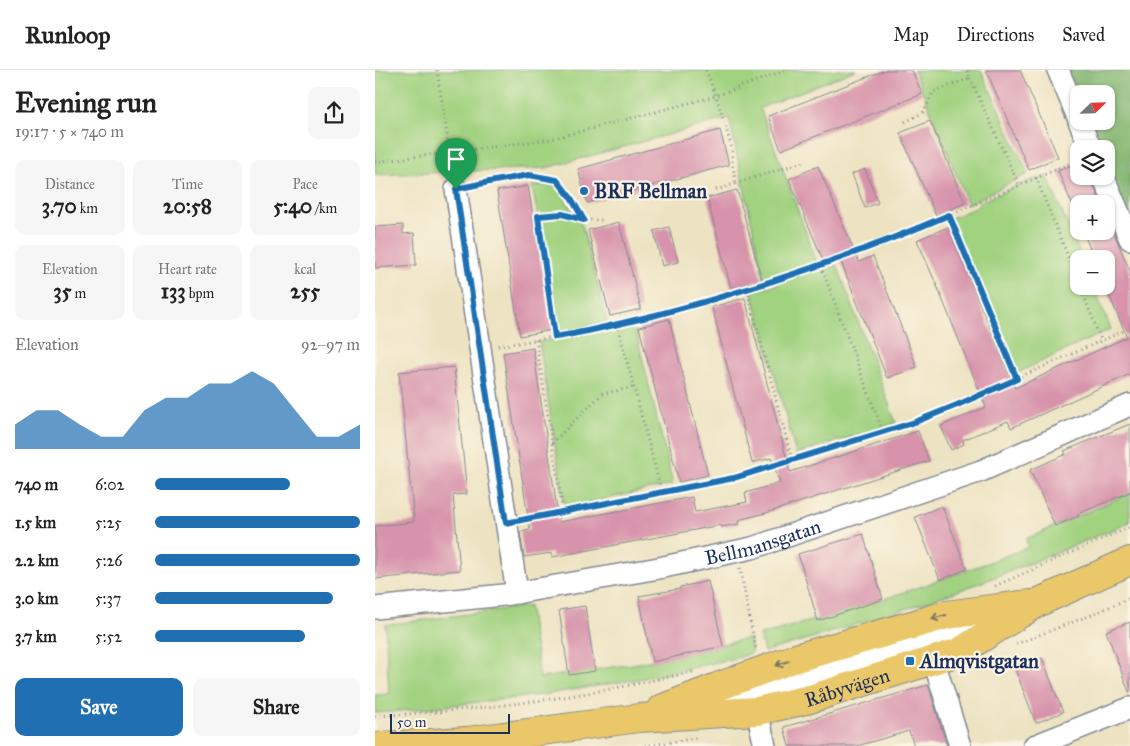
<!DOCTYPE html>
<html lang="en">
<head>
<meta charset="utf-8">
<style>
	body { margin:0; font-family:"IM FELL Great Primer",serif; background:#f6f6f6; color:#222; height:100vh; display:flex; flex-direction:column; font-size:19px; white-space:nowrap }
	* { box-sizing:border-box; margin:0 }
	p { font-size:16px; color:#767676 }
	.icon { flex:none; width:28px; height:28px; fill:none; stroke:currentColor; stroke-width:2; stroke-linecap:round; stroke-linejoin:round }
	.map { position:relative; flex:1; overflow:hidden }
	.drawer { display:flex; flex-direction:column; background:#fff; width:375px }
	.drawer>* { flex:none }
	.needle { width:32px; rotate:67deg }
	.controls { position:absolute; left:695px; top:15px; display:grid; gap:10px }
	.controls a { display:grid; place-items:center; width:45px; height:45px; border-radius:10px; background:#fff; box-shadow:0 1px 4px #0004; font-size:25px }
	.scale { position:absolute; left:15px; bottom:12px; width:120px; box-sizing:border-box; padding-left:5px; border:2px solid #1b2f5e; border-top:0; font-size:14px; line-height:18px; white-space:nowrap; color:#1b2f5e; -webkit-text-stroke:4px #fcf5e5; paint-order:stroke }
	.pin { position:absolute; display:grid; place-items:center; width:42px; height:42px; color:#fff; margin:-51px -21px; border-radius:50% 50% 50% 0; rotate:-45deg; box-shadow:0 0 5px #0007 }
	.pin .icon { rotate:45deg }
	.round { display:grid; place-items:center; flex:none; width:52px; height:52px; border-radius:10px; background:#f6f6f6 }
	.head { display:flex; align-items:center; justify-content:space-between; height:85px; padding:0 15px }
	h1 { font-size:28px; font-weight:700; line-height:38px }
	.stats { display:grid; grid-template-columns:repeat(3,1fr); gap:8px; height:85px; padding:5px 15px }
	.stats div { display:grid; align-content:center; border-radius:10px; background:#f6f6f6; text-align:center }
	.stats b { font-size:21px; font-weight:700 }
	.stats small { font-size:14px; font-weight:400 }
	.stats p { font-size:14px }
	.chart { height:140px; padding:10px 15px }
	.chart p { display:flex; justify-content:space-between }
	.chart svg { width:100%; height:90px; margin-top:5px; fill:#1f6fb2; opacity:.7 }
	.button { display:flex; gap:10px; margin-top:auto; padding:10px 15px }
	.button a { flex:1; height:58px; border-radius:10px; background:#1f6fb2; color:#fff; font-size:20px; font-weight:700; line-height:58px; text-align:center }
	.button a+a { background:#f6f6f6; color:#222 }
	ul { padding:0 15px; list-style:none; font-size:16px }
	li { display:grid; grid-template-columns:80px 60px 1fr; align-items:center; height:38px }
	li i { height:12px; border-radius:6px; background:#1f6fb2 }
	header { display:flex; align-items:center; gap:30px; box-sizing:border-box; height:70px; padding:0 25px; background:#fff; border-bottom:1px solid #e0e0e0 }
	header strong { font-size:24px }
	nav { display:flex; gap:28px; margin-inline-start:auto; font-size:18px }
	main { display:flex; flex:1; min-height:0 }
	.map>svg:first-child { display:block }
	.green { fill:#a1d280; stroke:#5e806f }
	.forest { fill:#80b46e; stroke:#4e7266 }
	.building { fill:#d793ab }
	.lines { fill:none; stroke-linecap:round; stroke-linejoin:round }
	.minor-casing { stroke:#848990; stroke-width:24 }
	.major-casing { stroke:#848990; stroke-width:30 }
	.path { stroke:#848990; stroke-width:3; stroke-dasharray:1 4; stroke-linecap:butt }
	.minor { stroke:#fff; stroke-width:21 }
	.major { stroke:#eac769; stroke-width:28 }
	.oneway { stroke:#787363 }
	.route-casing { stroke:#fff; stroke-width:10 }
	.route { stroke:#1f6fb2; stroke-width:6 }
	.poi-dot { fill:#1f6fb2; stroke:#fcf5e5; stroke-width:2 }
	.labels { text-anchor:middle; stroke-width:4.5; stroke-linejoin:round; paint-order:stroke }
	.poi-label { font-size:20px; font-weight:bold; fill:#1b2f5e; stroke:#fcf5e5; text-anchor:start }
	.street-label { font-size:20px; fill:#1b2f5e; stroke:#fcf5e5 }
</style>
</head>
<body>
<header>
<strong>Runloop</strong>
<nav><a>Map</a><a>Directions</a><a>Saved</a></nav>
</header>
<main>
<section class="drawer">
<div class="head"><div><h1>Evening run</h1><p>19:17 · 5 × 740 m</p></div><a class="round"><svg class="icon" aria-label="share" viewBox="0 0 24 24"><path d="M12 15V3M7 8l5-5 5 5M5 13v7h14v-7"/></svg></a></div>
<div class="stats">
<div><p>Distance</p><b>3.70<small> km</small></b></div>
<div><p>Time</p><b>20:58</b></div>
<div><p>Pace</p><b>5:40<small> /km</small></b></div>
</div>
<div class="stats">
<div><p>Elevation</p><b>35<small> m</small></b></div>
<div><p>Heart rate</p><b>133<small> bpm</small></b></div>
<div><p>kcal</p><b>255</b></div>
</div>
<div class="chart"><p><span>Elevation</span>92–97 m</p>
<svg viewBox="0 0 160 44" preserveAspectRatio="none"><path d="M0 44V32L10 25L20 25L30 32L40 38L50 38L60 25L70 19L80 19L90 12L100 12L110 6L120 12L130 25L140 38L150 38L160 32V44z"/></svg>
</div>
<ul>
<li><b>740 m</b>6:02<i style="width:66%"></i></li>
<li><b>1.5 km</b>5:25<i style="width:100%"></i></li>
<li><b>2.2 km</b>5:26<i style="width:100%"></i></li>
<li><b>3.0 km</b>5:37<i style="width:87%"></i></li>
<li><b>3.7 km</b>5:52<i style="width:73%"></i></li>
</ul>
<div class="button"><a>Save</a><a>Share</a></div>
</section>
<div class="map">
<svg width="755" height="676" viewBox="0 0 755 676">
	<rect width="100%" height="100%" fill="#fcf5e5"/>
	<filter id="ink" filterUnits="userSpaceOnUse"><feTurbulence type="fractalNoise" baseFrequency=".02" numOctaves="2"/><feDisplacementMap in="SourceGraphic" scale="10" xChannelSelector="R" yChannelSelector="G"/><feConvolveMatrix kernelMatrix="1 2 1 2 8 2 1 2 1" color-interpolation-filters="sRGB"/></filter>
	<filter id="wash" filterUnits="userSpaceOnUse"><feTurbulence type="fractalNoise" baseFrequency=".0096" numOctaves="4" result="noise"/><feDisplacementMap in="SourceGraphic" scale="20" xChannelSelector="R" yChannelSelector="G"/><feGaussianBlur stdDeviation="1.12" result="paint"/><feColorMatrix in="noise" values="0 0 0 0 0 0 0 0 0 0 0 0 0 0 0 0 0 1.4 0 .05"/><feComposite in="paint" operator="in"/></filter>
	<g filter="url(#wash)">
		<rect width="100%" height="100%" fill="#ede3c2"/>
		<!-- green -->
		<path class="green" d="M0,0H481L385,38L442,192L389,210L354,48L171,98L0,105Z
			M539,0H606L653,104L593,134Z
			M672,106L707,189H704V216H718L736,259L640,304L574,149L604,136L603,133L661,108L662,110Z
			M181,115L207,155L232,252L185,263L157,116Z
			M462,195L521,353L421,384L377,222L415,210L414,206L446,196L448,200Z
			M242,254L244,257L259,254L298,414L190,438L164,272L192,267V265L210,262Z
			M755,423V452L751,454C688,480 624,507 560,529C503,549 446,565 389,582L385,565C475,541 566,512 653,477L651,469Z
			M154,536L165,608L264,593L375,568L377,583L365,587L275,607L167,625L16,642L0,643V625L14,624L10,555Z"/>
		<!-- forest -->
		<path class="forest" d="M692,0H755V149L731,93V79H725L714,51H731V24H704Z"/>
		<g id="blocks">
			<!-- building -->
			<path class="building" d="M510,0H537L547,24L406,80L393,46Z
				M611,0H645L683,87L654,100Z
				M555,51L590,133L561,146L525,63Z
				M345,60L354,95L212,133L203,99Z
				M704,92V106H716L717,111L726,134H697L683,101Z
				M443,96L484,192L498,186L542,297L512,308L463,184L448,190L414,109Z
				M490,99L503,133L490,138L477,104Z
				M153,116L177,260L145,266L122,121Z
				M362,120L387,210L356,218L332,128Z
				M244,152L266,239L235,246L213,160Z
				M28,155V164L39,163L41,195L0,198V157Z
				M294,157L303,192L287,196L279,161Z
				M573,157L640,318L752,267L731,218V189H719L708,161H738L755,201V304L636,358L633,351L588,370L589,374L576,380L566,356L611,337L562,216L542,170Z
				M370,228L415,402L543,361L554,391L391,443L363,450L364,454L346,457V455L177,487V483L149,487L145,462L155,460L128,283L158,278L184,452L317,427L320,442L372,432L370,423L405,413L396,388L377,393L337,237Z
				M294,249L333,405L304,412L264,257Z
				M79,297L92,424L78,425L85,500L0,509V456L39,452L24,302Z
				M755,354V422L703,444L704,446L680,456L655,400L691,384L689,381Z
				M567,436L592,499L565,510L540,447Z
				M488,464L508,529L443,551L423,484Z
				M333,511L348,576L277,592L264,526L305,519V517Z
				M210,536L220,601L194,605L184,540Z
				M755,552V622H754L731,561Z
				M667,588L688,642L661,653L640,599Z
				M553,615L572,676H539L534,661L482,676H414L409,657Z"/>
		</g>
	</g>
	<g filter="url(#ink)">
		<use href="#blocks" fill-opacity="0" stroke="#848990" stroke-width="1"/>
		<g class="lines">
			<defs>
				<g id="minor">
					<path d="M683,0L704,50"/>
					<path d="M704,51L716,79"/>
					<path d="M728,106L755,169"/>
					<path d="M81,119L142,523"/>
					<path id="s1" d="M0,538L129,525L284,498L377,478L606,401L755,335"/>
					<path d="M562,601L585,676"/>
					<path d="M329,633L401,616L556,570L626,546"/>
					<path d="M382,641L390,676"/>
					<path d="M659,676L755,638"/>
				</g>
				<g id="major">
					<path d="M286,639L342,617L421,588L551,551L571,545L654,534"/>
					<path id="s2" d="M7,676L92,671L264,648L382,641L435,629L584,582L664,532L755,491"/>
				</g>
			</defs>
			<!-- minor casing -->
			<use href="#minor" class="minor-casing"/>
			<!-- major casing -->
			<use href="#major" class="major-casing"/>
			<!-- path -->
			<path class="path" d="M62,0L78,103
				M331,0L341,26L357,78V92L361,113
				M595,8L644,115
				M530,52L549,42L558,22L595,8L592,0
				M0,92L176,69L341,26L411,0
				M661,108L704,214
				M98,115L154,105L182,110L196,128L209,150H230
				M341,120L428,92
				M574,145L642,309
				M446,196L508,362
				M705,216L726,270
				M372,219L417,390
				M242,254L287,423
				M180,267L163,146L187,144L209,150
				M161,270L188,442
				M123,276L210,262L314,236L446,196L516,170L703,90
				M177,373L227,324L259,317
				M148,449L359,408L540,352L582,335L755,258
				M365,498L381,580
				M620,516L755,457
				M641,574L711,547L755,528
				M0,646C71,642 143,635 213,623C249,617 283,609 318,602
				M270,676L321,668"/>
			<!-- minor -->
			<use href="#minor" class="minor"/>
			<!-- major -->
			<use href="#major" class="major"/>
		</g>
		<!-- one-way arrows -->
		<defs><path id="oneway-shaft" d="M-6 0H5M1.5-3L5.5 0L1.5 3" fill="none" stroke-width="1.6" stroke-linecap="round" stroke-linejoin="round" transform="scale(1.25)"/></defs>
		<g class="oneway">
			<use href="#oneway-shaft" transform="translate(564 547) rotate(165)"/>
			<use href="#oneway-shaft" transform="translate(408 593) rotate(160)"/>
		</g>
	</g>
	<g class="lines" filter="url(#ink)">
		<defs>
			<path id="route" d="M154,105L182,110L196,128L209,150L187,144L163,146L180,267C214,262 247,253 281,245C381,219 478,186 574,145L642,309L582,335L540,352L359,408L131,453L81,119L114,112Z"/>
		</defs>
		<!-- route casing -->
		<use href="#route" class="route-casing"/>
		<!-- route -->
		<use href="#route" class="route"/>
	</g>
	<!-- markers -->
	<g class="poi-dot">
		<circle cx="209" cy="121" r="5"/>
		<rect x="530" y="586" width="10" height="10" rx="2.5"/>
	</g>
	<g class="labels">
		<!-- poi labels -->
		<g class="poi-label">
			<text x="219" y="128">BRF Bellman</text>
			<text x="545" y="598">Almqvistgatan</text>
		</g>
		<!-- street labels -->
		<g class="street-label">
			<text dy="7" stroke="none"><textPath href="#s1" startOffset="394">Bellmansgatan</textPath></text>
			<text dy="7" stroke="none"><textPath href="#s2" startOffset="470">Råbyvägen</textPath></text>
		</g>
	</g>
</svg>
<div class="controls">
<a><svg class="needle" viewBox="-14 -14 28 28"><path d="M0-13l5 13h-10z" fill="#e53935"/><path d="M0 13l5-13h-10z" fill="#767676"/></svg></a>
<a><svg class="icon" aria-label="layers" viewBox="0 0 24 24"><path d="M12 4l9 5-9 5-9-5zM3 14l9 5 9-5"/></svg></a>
<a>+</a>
<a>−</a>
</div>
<div class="scale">50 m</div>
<div class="pin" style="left:81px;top:119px;background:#1e9e55"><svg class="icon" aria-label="arrive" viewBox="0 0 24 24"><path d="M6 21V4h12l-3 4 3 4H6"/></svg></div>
</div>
</main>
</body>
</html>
